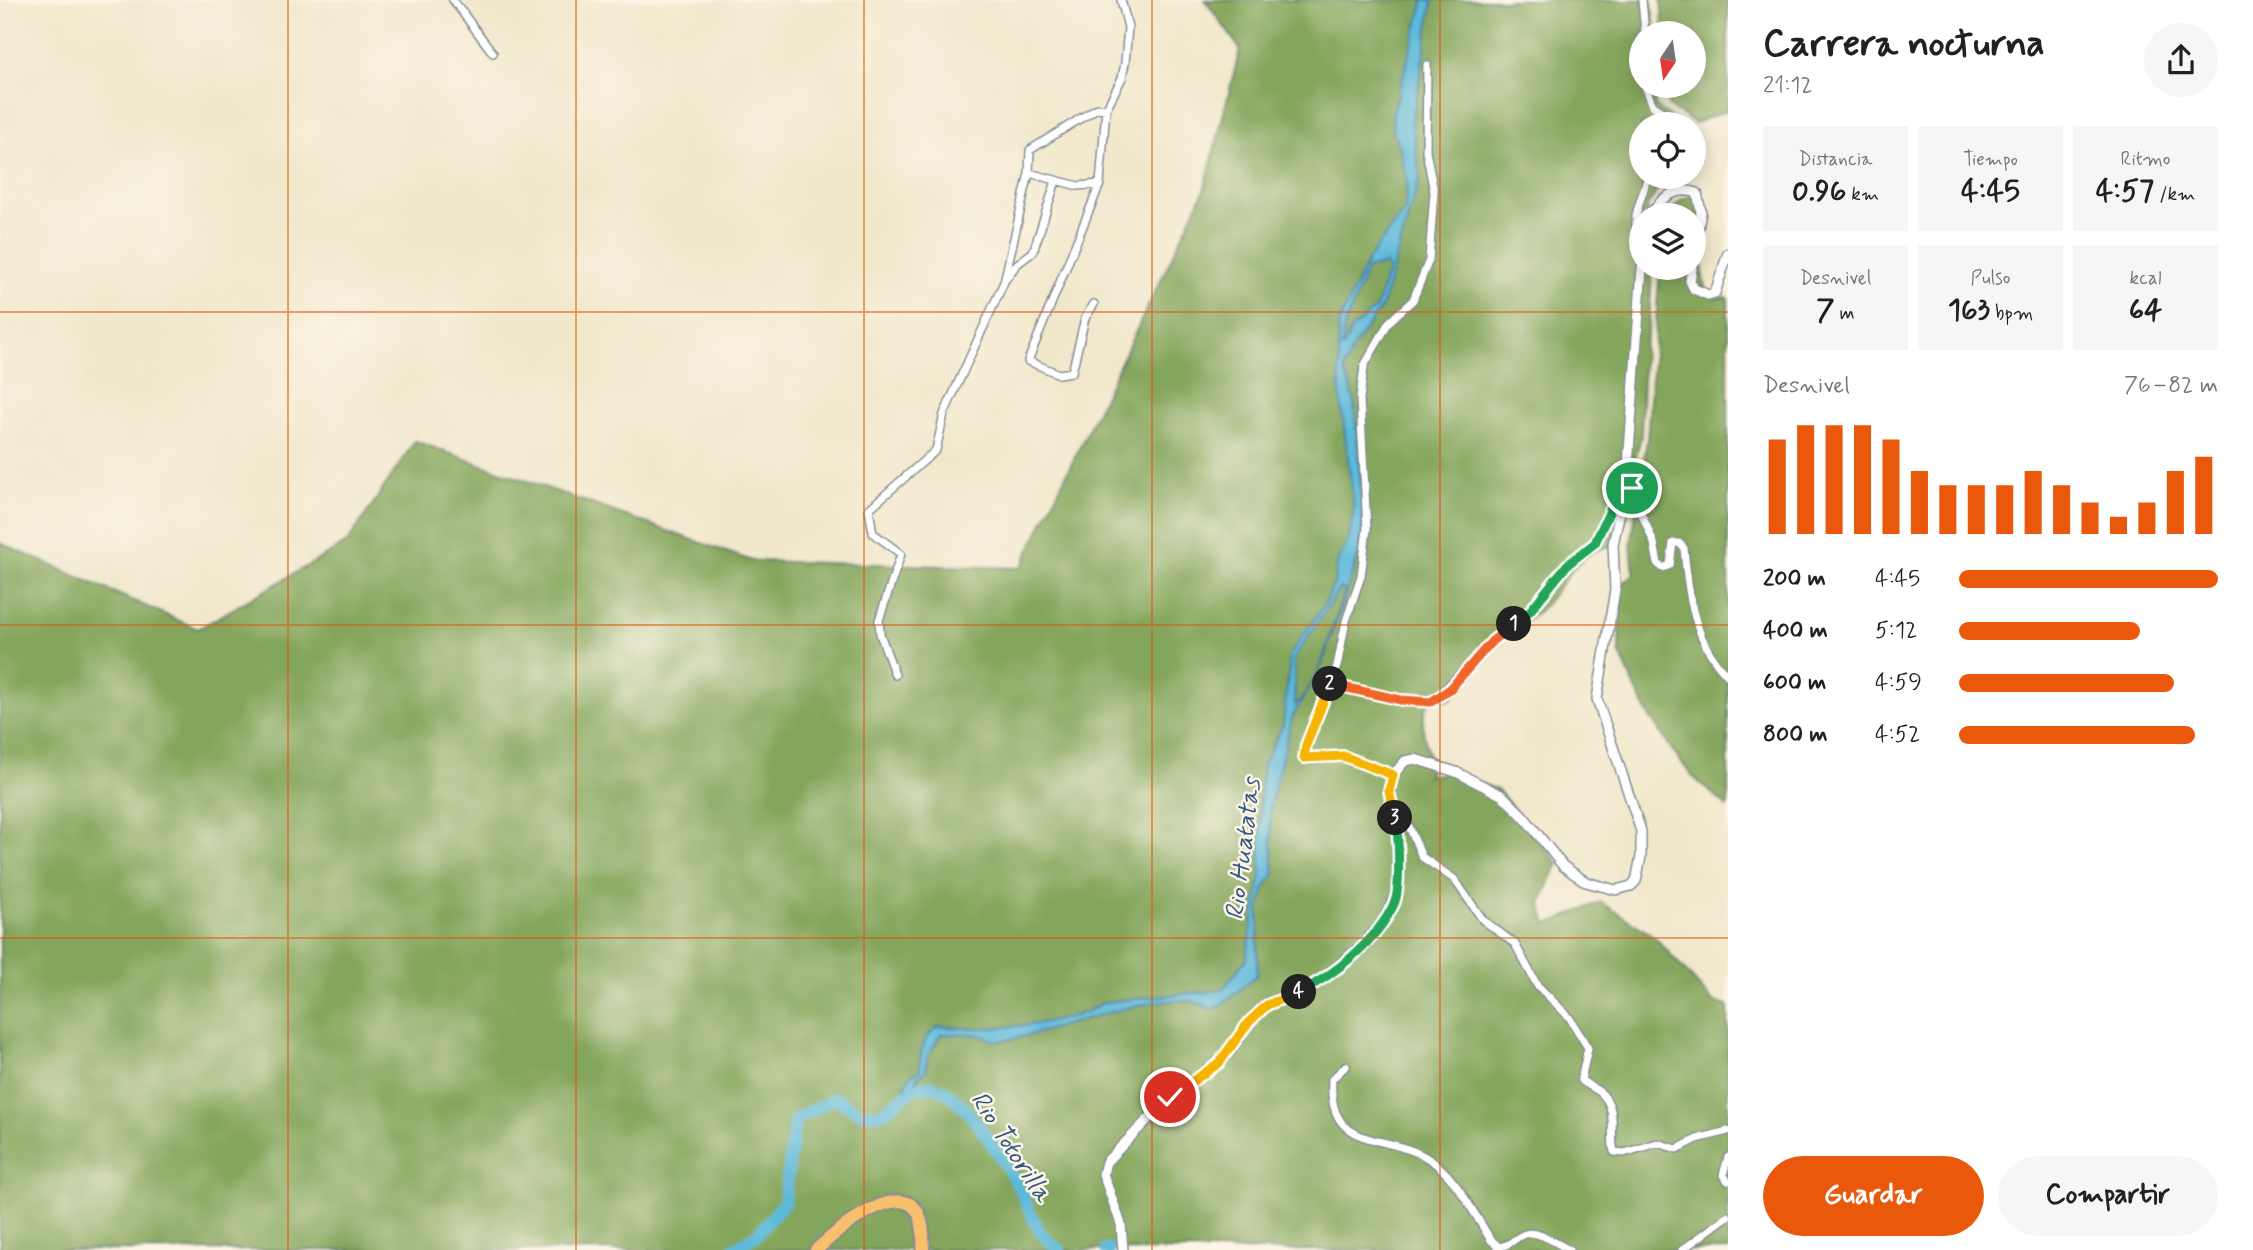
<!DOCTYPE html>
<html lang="es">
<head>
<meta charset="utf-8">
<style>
	body { margin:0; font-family:Mynerve,sans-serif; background:#f6f6f6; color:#202124; height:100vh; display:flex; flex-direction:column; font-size:26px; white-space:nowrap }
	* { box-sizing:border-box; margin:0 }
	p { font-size:23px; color:#757577 }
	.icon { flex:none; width:38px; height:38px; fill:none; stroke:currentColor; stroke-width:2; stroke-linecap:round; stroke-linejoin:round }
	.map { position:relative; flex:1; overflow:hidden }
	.side { display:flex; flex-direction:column; background:#fff; width:525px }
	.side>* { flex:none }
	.needle { width:46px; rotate:193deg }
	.controls { position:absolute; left:1629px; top:21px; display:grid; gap:14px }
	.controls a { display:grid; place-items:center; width:77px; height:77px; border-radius:50%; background:#fff; box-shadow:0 4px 18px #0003; font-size:35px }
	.pin { position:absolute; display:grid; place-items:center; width:60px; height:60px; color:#fff; margin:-30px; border:4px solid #fff; border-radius:50%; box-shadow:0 2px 7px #0007 }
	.km { position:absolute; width:35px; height:35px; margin:-18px; border-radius:50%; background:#222; color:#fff; font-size:19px; line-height:35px; text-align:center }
	.round { display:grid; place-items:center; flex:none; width:74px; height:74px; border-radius:37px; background:#f6f6f6 }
	.head { display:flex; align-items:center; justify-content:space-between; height:119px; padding:0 35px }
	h1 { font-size:38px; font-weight:800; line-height:52px }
	.stats { display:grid; grid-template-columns:repeat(3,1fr); gap:10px; height:119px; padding:7px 35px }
	.stats div { display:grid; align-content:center; border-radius:0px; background:#f6f6f6; text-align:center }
	.stats b { font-size:30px; font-weight:800 }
	.stats small { font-size:19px; font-weight:400 }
	.stats p { font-size:19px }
	.chart { height:196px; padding:14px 35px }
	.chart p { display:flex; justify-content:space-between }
	.chart svg { width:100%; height:126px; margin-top:7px; stroke:#ea580c; stroke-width:6 }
	.cta { display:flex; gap:14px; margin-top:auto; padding:14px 35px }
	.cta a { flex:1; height:80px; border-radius:42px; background:#ea580c; color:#fff; font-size:28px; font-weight:800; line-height:80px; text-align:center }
	.cta a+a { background:#f6f6f6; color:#202124 }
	ul { padding:0 35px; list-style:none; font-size:23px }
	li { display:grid; grid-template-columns:112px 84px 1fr; align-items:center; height:52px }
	li i { height:18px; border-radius:9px; background:#ea580c }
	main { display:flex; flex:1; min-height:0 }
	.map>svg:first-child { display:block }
	.forest { fill:#84a65b; stroke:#506a5c; stroke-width:2 }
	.water { fill:#5cb9da; stroke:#3c749c; stroke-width:2; fill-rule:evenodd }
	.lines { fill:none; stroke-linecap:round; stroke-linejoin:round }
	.river { stroke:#5cb9da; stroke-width:12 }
	.minor-casing { stroke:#868c95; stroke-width:10 }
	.tertiary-casing { stroke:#868c95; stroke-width:12 }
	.trunk-casing { stroke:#868c95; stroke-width:16 }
	.minor { stroke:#fff; stroke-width:7 }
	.tertiary { stroke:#fff; stroke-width:9 }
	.trunk { stroke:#f8bf6c; stroke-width:12 }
	.split-1-casing { stroke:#fff; stroke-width:14 }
	.split-2-casing { stroke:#fff; stroke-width:14 }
	.split-3-casing { stroke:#fff; stroke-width:14 }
	.split-4-casing { stroke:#fff; stroke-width:14 }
	.split-5-casing { stroke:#fff; stroke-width:14 }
	.split-1 { stroke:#22a559; stroke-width:9 }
	.split-2 { stroke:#f0652b; stroke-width:9 }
	.split-3 { stroke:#f5b400; stroke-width:9 }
	.split-4 { stroke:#22a559; stroke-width:9 }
	.split-5 { stroke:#f5b400; stroke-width:9 }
	.grid { fill:none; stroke:#de5710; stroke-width:2; stroke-opacity:0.55 }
	.labels { text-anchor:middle; stroke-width:5; stroke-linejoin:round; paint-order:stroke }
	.water-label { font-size:26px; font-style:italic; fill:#2e5883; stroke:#fcf5e5 }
</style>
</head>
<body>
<main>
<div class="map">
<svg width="1728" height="1250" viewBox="0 0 1728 1250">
	<rect width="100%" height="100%" fill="#fcf5e5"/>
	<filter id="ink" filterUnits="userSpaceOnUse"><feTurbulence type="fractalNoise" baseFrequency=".0143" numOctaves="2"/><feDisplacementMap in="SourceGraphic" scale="14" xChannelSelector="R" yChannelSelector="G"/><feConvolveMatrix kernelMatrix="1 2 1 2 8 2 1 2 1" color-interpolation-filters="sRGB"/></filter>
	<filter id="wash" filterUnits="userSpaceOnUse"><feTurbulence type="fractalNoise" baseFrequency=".00686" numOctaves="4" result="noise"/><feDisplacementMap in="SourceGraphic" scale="28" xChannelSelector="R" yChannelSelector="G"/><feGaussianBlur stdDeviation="1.57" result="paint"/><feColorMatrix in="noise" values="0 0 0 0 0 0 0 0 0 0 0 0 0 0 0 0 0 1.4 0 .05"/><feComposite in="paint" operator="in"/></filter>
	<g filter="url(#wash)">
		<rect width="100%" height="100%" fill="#f1e8cc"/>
		<!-- forest -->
		<path class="forest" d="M1205,0H1651L1655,33H1642V86H1656L1655,106L1681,124H1642V177H1660L1659,188L1647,206L1649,215H1642L1641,257L1635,255L1642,268H1652L1649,326L1644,346L1641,436L1613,546C1578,549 1563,585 1542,608C1530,621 1512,628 1499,641C1481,658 1469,683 1451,699L1446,700L1440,695C1414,704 1424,744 1432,763L1428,776L1450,772L1498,790L1558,863L1541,903L1547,924L1601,902L1655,937L1713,1002L1728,1006V1250H0V543L198,629L347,543L415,441L752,561L1021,568L1204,191L1240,49Z
			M1661,0H1728V110L1695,123C1676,110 1667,113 1661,86H1694V33H1664Z
			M1692,195L1698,199L1703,278L1707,293L1716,298L1728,297V807L1692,776L1673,751L1649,716L1633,683L1619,651L1621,585L1634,574L1631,544L1647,440L1660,268H1694V215H1666L1681,200Z"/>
		<!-- water -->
		<path class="water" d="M1424,0H1433L1412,123L1420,177L1382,306L1353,348L1344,368L1354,400L1364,521L1360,551L1322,664L1292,718L1274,790L1270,811L1274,875L1265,888L1259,909L1257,975L1219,1007L1210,1009C1174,979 1045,1038 999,1041C992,1041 985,1036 978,1035C966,1033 952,1035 941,1034L927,1058L926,1071L918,1076L914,1087L904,1089L910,1076L920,1070C919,1053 923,1034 940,1026C979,1031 1072,1027 1103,1002L1222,990L1246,959L1261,877L1260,795L1263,764L1283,725L1290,655L1326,602L1334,584L1338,560L1349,539L1354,508L1340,395L1338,324L1369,258L1405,210L1407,181L1400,147L1393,132L1392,116ZM1386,264L1388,270L1376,308L1352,329L1342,349L1344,328L1367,269ZM1340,588L1345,590C1331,624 1324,680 1295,705L1294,659Z"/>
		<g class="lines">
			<!-- river -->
			<path class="river" d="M732,1250L757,1235L784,1203L795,1120L835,1098C845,1104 856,1112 869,1114C898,1119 909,1066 949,1094C972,1110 1009,1169 1022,1194C1034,1219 1036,1234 1060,1250
				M1106,1250H1109"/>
		</g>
	</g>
	<g filter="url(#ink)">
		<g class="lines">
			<defs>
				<path id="minor" d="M453,0L493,53
					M1642,0L1645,33
					M1645,86L1653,106L1682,124
					M1029,173L1078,186L1100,184
					M1642,241C1627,218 1643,201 1647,177
					M1005,280L1017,264L1033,252L1056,181
					M1094,304L1085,318L1072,372L1059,374L1028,361L1100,184L1106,109L1122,78L1125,63L1128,27L1121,0
					M1627,480L1654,543L1658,564L1663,568L1670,565L1673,543H1679L1684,548C1688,594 1694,643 1728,676
					M895,675L880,634L879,620L901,554L873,533L869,509L936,450L944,414L1004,282L1029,173L1030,150L1097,108L1106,109
					M1330,684L1401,700L1436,699L1491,641L1530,611L1567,565L1595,543L1627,473
					M1393,775L1343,756L1314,760L1303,756L1337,666L1346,621L1361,576L1367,529L1360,399L1364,366L1389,322L1413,300L1429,260L1434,192L1426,151L1427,65
					M1392,805L1408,824L1422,857L1454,879L1483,920L1515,944L1537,985L1569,1017L1588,1048L1581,1080C1587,1085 1594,1088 1600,1092C1619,1108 1609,1132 1614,1152L1624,1153L1657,1143L1677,1149L1697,1139L1728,1131
					M1346,1066L1332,1079C1327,1150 1382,1133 1424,1156C1455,1173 1472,1211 1491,1240L1499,1247C1511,1246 1515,1237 1525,1234C1539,1230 1557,1244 1569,1250
					M1728,1157L1723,1175L1728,1181
					M1682,1250L1728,1216"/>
				<path id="tertiary" d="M1652,215C1659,197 1678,186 1697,193L1701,212L1694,253
					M1692,268L1690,281L1694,289L1708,295L1715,293L1728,253
					M1123,1250L1121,1224L1103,1174L1106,1162L1170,1097L1228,1054L1256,1014L1267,1005L1305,989L1326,976L1363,944L1385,919L1397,891L1398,835L1389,791L1393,775L1405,761L1415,759L1456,772L1503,796L1524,817L1563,866L1586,882L1616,890L1631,886L1636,881L1641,857V831L1597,699L1615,590L1613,544L1627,480L1642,268"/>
				<path id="trunk" d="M816,1250C847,1222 929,1156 923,1250"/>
			</defs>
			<!-- minor casing -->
			<use href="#minor" class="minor-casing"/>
			<!-- tertiary casing -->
			<use href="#tertiary" class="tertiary-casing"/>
			<!-- trunk casing -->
			<use href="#trunk" class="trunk-casing"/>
			<!-- minor -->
			<use href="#minor" class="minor"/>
			<!-- tertiary -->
			<use href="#tertiary" class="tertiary"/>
			<!-- trunk -->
			<use href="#trunk" class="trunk"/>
		</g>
	</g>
	<g class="lines" filter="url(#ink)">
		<defs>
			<path id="split-1" d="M1514,624L1530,611L1567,565L1595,543L1629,469L1628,480L1632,488"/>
			<path id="split-2" d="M1330,684L1401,700L1431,702L1450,689L1492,641L1514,624"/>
			<path id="split-3" d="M1330,684L1306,745L1304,758L1343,756L1393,775L1389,791L1395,818"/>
			<path id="split-4" d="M1299,992C1334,976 1377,940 1394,904C1401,889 1399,835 1395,818"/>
			<path id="split-5" d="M1170,1097L1219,1063L1249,1022L1267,1005L1299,992"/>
		</defs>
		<!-- split-1 casing -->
		<use href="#split-1" class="split-1-casing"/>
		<!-- split-2 casing -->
		<use href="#split-2" class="split-2-casing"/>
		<!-- split-3 casing -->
		<use href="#split-3" class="split-3-casing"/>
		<!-- split-4 casing -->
		<use href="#split-4" class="split-4-casing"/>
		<!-- split-5 casing -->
		<use href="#split-5" class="split-5-casing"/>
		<!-- split-1 -->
		<use href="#split-1" class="split-1"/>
		<!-- split-2 -->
		<use href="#split-2" class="split-2"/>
		<!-- split-3 -->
		<use href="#split-3" class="split-3"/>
		<!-- split-4 -->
		<use href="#split-4" class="split-4"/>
		<!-- split-5 -->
		<use href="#split-5" class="split-5"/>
	</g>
	<!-- grid -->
	<path class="grid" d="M288,0V1250M576,0V1250M864,0V1250M1152,0V1250M1440,0V1250M0,312H1728M0,625H1728M0,938H1728"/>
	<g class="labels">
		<!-- water labels -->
		<g class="water-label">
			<text transform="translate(1242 849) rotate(-83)" y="9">Rio Huatatas</text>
			<text transform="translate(1012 1146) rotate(57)" y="9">Rio Totorilla</text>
		</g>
	</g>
</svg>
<div class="controls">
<a><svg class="needle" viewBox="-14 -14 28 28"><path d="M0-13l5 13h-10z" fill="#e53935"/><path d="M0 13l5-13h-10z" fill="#757577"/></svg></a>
<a><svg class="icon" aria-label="locate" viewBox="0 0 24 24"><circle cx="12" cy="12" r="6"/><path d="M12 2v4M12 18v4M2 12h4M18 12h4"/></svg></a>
<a><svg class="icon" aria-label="layers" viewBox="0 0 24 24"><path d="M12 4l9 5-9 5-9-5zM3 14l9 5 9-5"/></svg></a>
</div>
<div class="pin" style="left:1632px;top:488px;background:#1e9e55"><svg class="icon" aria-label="arrive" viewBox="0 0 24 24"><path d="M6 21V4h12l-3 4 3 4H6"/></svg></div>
<div class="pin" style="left:1170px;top:1097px;background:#d93025"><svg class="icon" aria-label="check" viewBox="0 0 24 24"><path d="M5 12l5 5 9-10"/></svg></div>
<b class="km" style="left:1514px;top:624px">1</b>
<b class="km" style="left:1330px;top:684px">2</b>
<b class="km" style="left:1395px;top:818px">3</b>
<b class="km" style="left:1299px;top:992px">4</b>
</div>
<section class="side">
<div class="head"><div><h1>Carrera nocturna</h1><p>21:12</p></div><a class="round"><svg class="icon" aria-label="share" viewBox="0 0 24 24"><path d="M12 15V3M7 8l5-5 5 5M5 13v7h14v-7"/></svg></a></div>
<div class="stats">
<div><p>Distancia</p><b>0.96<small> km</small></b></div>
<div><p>Tiempo</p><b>4:45</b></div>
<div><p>Ritmo</p><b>4:57<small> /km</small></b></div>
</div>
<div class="stats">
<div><p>Desnivel</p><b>7<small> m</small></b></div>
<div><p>Pulso</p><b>163<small> bpm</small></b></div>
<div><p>kcal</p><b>64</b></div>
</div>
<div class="chart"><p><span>Desnivel</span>76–82 m</p>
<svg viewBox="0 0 160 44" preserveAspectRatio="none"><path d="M5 44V11M15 44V6M25 44V6M35 44V6M45 44V11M55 44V22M65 44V27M75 44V27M85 44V27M95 44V22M105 44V27M115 44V33M125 44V38M135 44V33M145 44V22M155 44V17"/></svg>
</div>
<ul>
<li><b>200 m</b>4:45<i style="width:100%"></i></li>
<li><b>400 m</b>5:12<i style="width:70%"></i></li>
<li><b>600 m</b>4:59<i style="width:83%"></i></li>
<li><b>800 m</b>4:52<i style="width:91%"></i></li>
</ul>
<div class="cta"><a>Guardar</a><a>Compartir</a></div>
</section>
</main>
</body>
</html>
